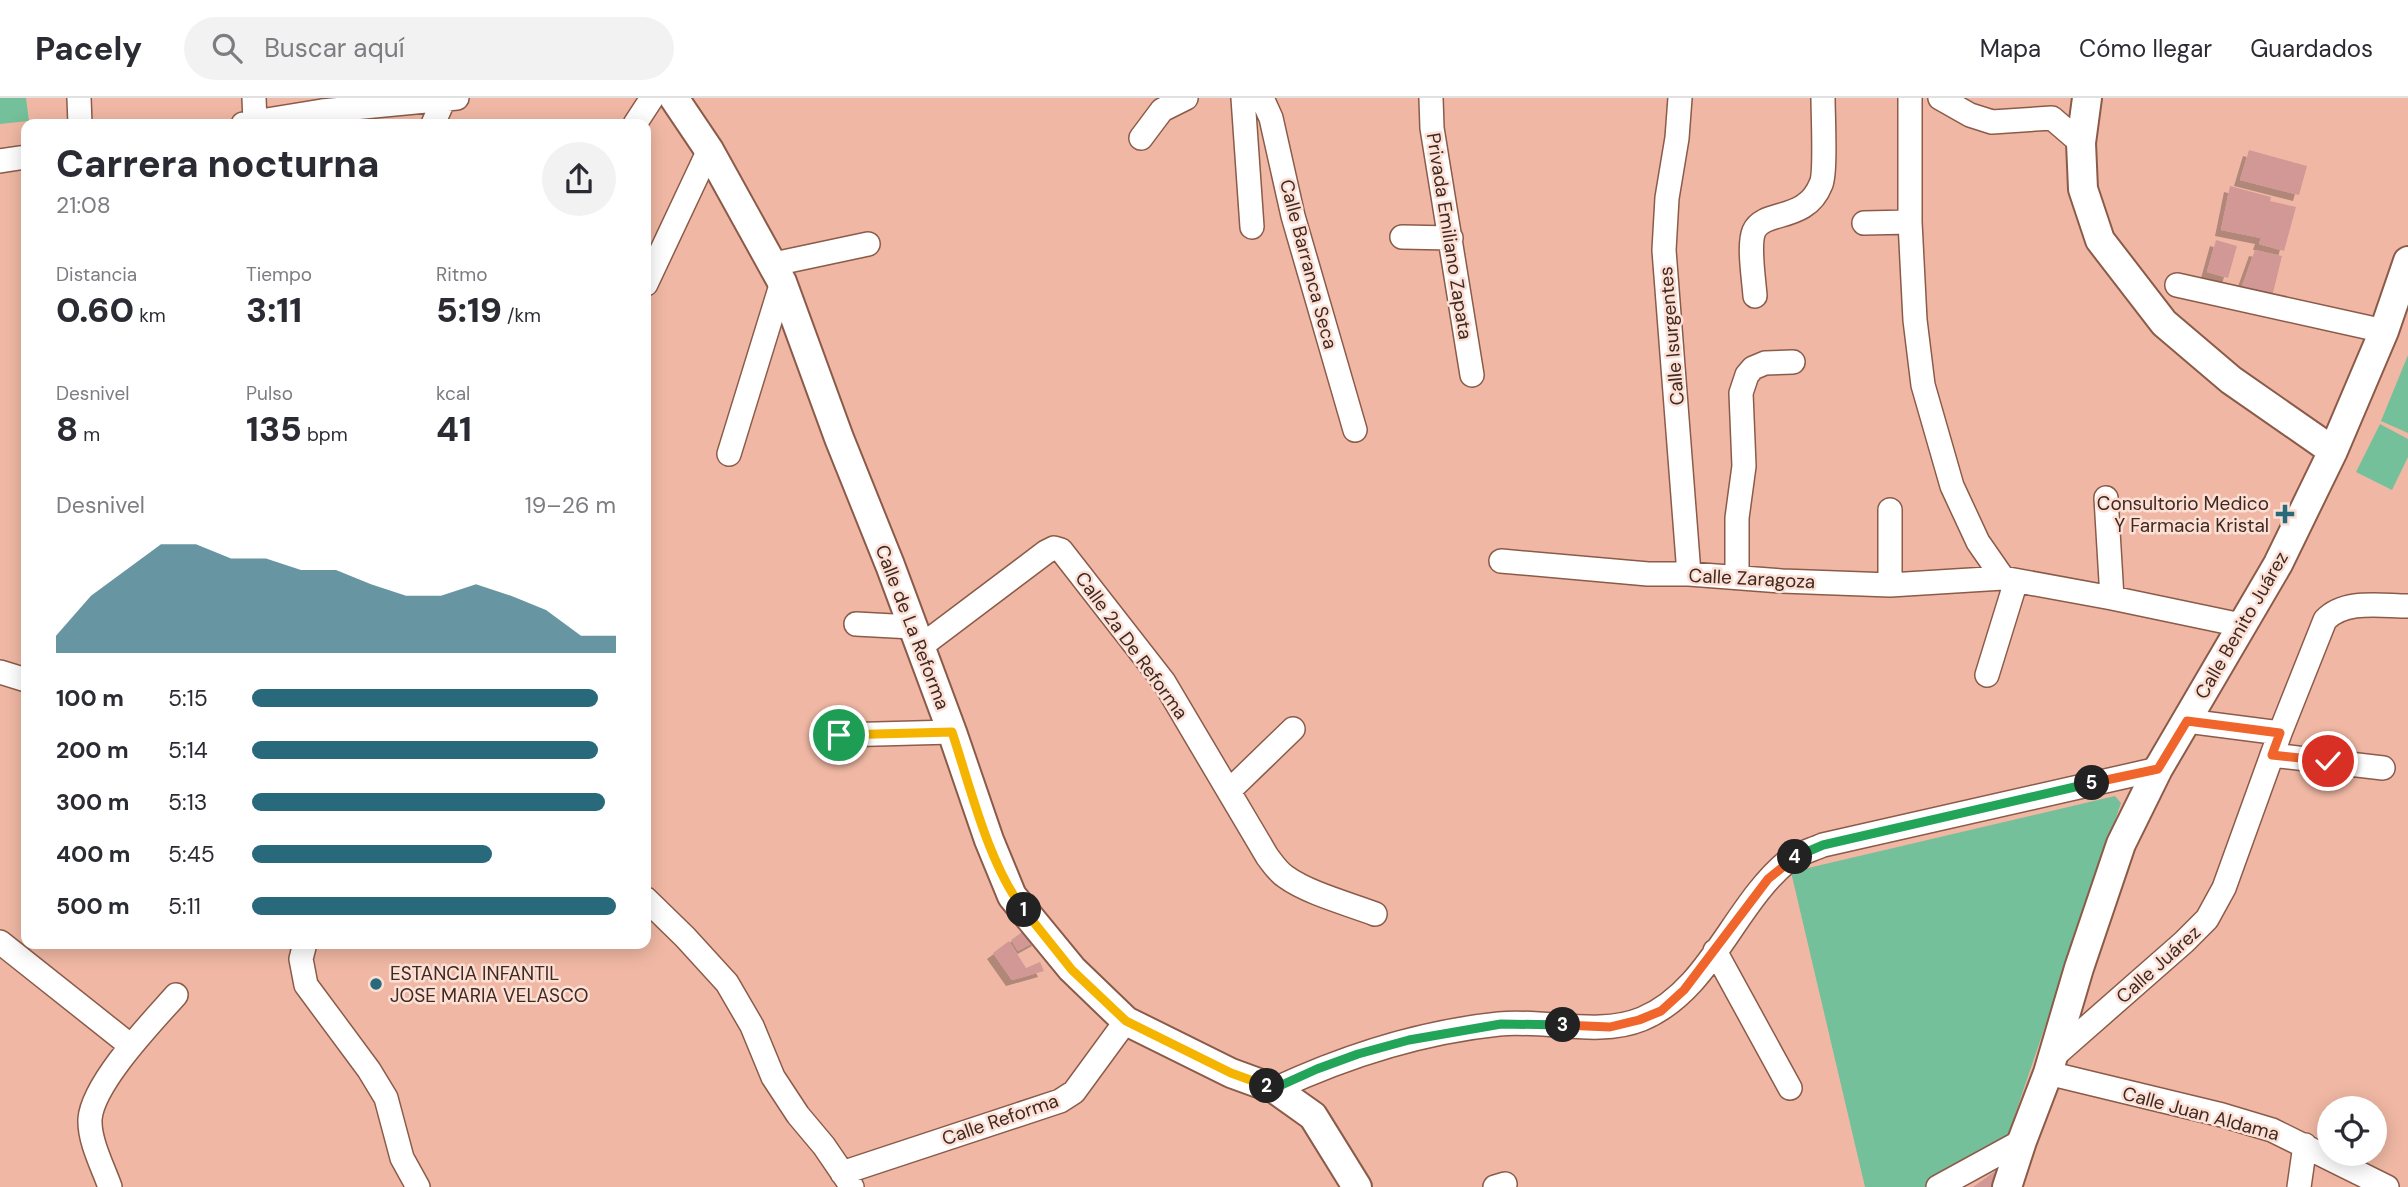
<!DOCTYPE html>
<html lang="es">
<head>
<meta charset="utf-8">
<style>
	body { margin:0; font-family:"DM Sans",sans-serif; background:#f2f2f3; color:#2b2b33; height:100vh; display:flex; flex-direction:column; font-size:26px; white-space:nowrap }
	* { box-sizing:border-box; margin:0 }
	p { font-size:23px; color:#7c7c81 }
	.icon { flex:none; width:38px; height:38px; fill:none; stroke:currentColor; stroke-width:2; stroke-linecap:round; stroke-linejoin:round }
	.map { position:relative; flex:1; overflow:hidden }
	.sheet { position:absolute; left:21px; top:21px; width:630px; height:830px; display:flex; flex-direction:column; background:#fff; border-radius:14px; box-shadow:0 4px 18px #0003 }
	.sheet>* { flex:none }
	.fabs { position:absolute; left:2317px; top:998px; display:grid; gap:14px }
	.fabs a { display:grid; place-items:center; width:70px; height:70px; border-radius:50%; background:#fff; box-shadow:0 4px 18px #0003; font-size:35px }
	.pin { position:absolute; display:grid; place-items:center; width:60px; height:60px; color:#fff; margin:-30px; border:4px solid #fff; border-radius:50%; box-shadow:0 2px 7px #0007 }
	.km { position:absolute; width:35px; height:35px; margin:-18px; border-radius:50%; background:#222; color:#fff; font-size:19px; line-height:35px; text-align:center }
	.round { display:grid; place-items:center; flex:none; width:74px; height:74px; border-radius:37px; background:#f2f2f3 }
	.summary { display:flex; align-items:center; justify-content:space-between; height:119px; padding:0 35px }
	h1 { font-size:38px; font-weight:800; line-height:52px }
	.metrics { display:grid; grid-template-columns:repeat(3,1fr); gap:10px; height:119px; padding:7px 35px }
	.metrics div { display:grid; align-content:center }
	.metrics b { font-size:35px; font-weight:800 }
	.metrics small { font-size:19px; font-weight:400 }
	.metrics p { font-size:19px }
	.chart { height:196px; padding:14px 35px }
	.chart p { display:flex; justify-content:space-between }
	.chart svg { width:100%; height:126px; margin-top:7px; fill:#28697c; opacity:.7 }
	ul { padding:0 35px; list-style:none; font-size:23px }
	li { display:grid; grid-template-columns:112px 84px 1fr; align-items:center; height:52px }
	li i { height:18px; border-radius:9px; background:#28697c }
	header { display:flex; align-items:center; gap:42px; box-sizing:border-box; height:98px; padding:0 35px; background:#fff; border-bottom:2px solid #e1e1e2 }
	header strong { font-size:33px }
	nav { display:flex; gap:38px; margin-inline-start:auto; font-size:24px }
	.search { width:490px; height:63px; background:#f2f2f3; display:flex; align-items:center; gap:18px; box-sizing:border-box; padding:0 24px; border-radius:38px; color:#7c7c81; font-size:26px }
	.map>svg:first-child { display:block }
	.green { fill:#74c09a }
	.building { fill:#d29896; filter:url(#shadow) }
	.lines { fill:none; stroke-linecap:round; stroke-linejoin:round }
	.minor-casing { stroke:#8b5b49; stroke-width:26 }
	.tertiary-casing { stroke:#8b5b49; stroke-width:32 }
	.minor { stroke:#fff; stroke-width:23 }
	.tertiary { stroke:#fff; stroke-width:28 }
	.split-1-casing { stroke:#fff; stroke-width:14 }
	.split-2-casing { stroke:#fff; stroke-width:14 }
	.split-3-casing { stroke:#fff; stroke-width:14 }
	.split-4-casing { stroke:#fff; stroke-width:14 }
	.split-5-casing { stroke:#fff; stroke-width:14 }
	.split-6-casing { stroke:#fff; stroke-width:14 }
	.split-1 { stroke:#f5b400; stroke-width:9 }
	.split-2 { stroke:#f5b400; stroke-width:9 }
	.split-3 { stroke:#22a559; stroke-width:9 }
	.split-4 { stroke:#f0652b; stroke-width:9 }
	.split-5 { stroke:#22a559; stroke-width:9 }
	.split-6 { stroke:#f0652b; stroke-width:9 }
	.poi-dot { fill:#28697c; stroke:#fde0d5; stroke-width:2.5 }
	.labels { text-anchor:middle; stroke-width:5; stroke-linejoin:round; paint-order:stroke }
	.street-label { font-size:19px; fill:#3f2921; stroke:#fde0d5 }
	.poi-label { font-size:19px; fill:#3f2921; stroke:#fde0d5; text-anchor:end }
</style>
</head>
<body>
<header>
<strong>Pacely</strong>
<div class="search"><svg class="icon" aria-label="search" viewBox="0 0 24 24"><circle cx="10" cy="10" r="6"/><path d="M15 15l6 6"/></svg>Buscar aquí</div>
<nav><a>Mapa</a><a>Cómo llegar</a><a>Guardados</a></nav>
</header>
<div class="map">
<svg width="2408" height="1089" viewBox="0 0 2408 1089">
	<defs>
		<filter id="shadow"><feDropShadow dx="-6" dy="6" stdDeviation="0" flood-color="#0004"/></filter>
	</defs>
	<rect width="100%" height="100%" fill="#f0b8a4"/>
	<!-- green -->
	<path class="green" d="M0,0H26L29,23L0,26Z
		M2408,257V335L2381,323Z
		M2380,326L2408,341V359L2392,392L2356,374Z
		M2115,698L2121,705L2005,1046L1926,1089H1865L1791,774Z"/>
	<!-- building -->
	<path class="building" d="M2249,52L2307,68L2299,97L2240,82Z
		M2230,88L2271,99L2270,103L2296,109L2284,153L2259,146L2261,140L2221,132Z
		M2216,142L2237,148L2228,180L2207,174Z
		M2255,152L2282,158L2272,199L2241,191Z
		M1029,829L1038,842L1018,853L1011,842Z
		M1009,843L1026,870L1040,864L1044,873L1012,882L993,855Z
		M1997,1072L1993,1089H1973Z"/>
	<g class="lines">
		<defs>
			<path id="minor" d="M79,0L80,26
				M254,0L255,24
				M1243,0L1252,129
				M1262,0L1271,20L1293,118L1355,332
				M1431,0L1432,30L1472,277
				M1680,0L1677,40L1667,100L1664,152L1689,476
				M1910,0V124L1915,222L1923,287L1952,388L1978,444L2003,480
				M1940,0L1970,17L1992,24L2052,20L2081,45
				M243,26L322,13L457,0
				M433,26L444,1
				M635,26L652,0
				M1141,40L1162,12L1186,0
				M0,63L26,59
				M1864,125L1910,124
				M1402,139L1451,140
				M774,166L868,146
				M646,186L709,52
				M2177,187L2384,233
				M1755,198C1754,182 1748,147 1754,133C1764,111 1806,125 1821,86C1826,75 1823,16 1823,0
				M729,356L782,184
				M2106,400L2112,500
				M1890,412V487
				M1501,463L1648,476H1689L1782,483L1890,487L2003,480L2112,500L2241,527
				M1737,479V420L1744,368L1741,295L1747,277L1753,270L1765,265L1793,264
				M856,526L912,529
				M920,549L1046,454L1054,450L1061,452L1164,584L1267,758C1273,766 1278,774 1286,779C1308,795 1349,806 1375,816
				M0,574L26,582
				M1987,577L2016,483
				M2187,623L2280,635
				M839,637L952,634
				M2272,657L2383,670
				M1229,693L1293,631
				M646,801L685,839L727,885L752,928L773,979L798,1017L824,1048L852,1089
				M0,844L131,948
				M305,845L301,861L306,887L369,972L386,1000L402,1060L418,1089
				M1715,853L1790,990
				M2053,959L2184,844L2207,821L2224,790L2280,635L2325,522C2345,501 2381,508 2408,508
				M2048,975L2222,1017L2272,1032L2387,1089
				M1275,991C1346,958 1421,934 1499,926C1546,921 1598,939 1642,921C1710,893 1734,806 1789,762C1799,755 1812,752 1823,747L2158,671
				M842,1075L1060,1003L1074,994L1126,923
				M110,1089C103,1069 89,1043 90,1021C93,985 152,924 176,897
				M1495,1089L1505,1086
				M1938,1089L2022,1043
				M2299,1089L2305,1047"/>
			<path id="tertiary" d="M674,0L709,52L782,184L839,340L890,467L952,634L989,742L1012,798L1072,871L1126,923L1231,975L1275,991L1313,1018L1357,1089
				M2087,0L2081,45L2083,91L2100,142L2164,225L2231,282L2333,353
				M2007,1089L2022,1043L2048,975L2079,870L2121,746L2158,671L2278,466L2333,353L2384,233L2408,163"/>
		</defs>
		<!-- minor casing -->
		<use href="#minor" class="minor-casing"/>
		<!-- tertiary casing -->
		<use href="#tertiary" class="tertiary-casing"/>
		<!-- minor -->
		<use href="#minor" class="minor"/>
		<!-- tertiary -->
		<use href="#tertiary" class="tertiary"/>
	</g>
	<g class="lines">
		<defs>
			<path id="split-1" d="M839,637L952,634C970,688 989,768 1024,812"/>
			<path id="split-2" d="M1024,812L1072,872L1126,923L1231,975L1267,988"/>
			<path id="split-3" d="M1267,988L1275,990L1317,971L1358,956L1409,942L1501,926L1563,927"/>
			<path id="split-4" d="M1563,927L1610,929L1639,922L1661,913L1684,892L1768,781L1795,759"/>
			<path id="split-5" d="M1795,759L1823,747L2092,685"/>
			<path id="split-6" d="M2092,685L2158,671L2187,623L2280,635L2272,657L2328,663"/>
		</defs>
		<!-- split-1 casing -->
		<use href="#split-1" class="split-1-casing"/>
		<!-- split-2 casing -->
		<use href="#split-2" class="split-2-casing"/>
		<!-- split-3 casing -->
		<use href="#split-3" class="split-3-casing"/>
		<!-- split-4 casing -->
		<use href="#split-4" class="split-4-casing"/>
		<!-- split-5 casing -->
		<use href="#split-5" class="split-5-casing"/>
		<!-- split-6 casing -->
		<use href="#split-6" class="split-6-casing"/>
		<!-- split-1 -->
		<use href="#split-1" class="split-1"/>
		<!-- split-2 -->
		<use href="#split-2" class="split-2"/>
		<!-- split-3 -->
		<use href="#split-3" class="split-3"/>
		<!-- split-4 -->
		<use href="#split-4" class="split-4"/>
		<!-- split-5 -->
		<use href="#split-5" class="split-5"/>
		<!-- split-6 -->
		<use href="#split-6" class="split-6"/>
	</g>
	<!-- markers -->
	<g class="poi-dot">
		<path d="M2281.5 405.5h7v7h7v7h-7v7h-7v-7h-7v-7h7z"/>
		<circle cx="376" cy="886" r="7"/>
	</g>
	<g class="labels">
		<!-- street labels -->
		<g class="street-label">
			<text transform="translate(1450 138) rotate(81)" y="7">Privada Emiliano Zapata</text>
			<text transform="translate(1309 166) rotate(75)" y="7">Calle Barranca Seca</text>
			<text transform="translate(1671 238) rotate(-95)" y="7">Calle Isurgentes</text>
			<text transform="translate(1752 480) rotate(3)" y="7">Calle Zaragoza</text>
			<text transform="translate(2241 527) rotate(-60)" y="7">Calle Benito Juárez</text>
			<text transform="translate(913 529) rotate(69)" y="7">Calle de La Reforma</text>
			<text transform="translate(1132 547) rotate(54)" y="7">Calle 2a De Reforma</text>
			<text transform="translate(2158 866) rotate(-42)" y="7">Calle Juárez</text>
			<text transform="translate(2201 1015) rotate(15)" y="7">Calle Juan Aldama</text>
			<text transform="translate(1000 1021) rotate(-19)" y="7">Calle Reforma</text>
		</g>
		<!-- poi labels -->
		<g class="poi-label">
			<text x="2269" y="412">Consultorio Medico<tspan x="2269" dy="22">Y Farmacia Kristal</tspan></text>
			<text x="390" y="882" text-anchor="start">ESTANCIA INFANTIL<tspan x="390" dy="22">JOSE MARIA VELASCO</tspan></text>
		</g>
	</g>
</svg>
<div class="fabs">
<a><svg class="icon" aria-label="locate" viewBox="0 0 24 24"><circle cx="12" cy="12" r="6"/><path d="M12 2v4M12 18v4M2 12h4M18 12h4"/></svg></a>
</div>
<div class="pin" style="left:839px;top:637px;background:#1e9e55"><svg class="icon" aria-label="arrive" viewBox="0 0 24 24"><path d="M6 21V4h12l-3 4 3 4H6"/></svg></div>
<div class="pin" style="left:2328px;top:663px;background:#d93025"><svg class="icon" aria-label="check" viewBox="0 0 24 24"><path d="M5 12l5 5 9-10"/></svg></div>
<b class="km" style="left:1024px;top:812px">1</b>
<b class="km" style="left:1267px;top:988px">2</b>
<b class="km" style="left:1563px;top:927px">3</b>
<b class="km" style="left:1795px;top:759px">4</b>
<b class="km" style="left:2092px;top:685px">5</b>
<section class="sheet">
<div class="summary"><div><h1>Carrera nocturna</h1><p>21:08</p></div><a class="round"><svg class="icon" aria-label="share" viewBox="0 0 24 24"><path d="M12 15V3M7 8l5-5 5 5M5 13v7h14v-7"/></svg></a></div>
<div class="metrics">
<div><p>Distancia</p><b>0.60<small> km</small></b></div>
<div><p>Tiempo</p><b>3:11</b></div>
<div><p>Ritmo</p><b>5:19<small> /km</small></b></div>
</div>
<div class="metrics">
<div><p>Desnivel</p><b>8<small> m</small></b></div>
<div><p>Pulso</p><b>135<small> bpm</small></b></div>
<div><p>kcal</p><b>41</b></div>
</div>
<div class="chart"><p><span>Desnivel</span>19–26 m</p>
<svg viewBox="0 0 160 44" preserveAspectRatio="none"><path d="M0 44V38L10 24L20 15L30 6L40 6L50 11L60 11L70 15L80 15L90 20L100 24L110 24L120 20L130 24L140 29L150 38L160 38V44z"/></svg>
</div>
<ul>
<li><b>100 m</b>5:15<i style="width:95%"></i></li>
<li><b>200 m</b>5:14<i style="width:95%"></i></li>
<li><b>300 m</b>5:13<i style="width:97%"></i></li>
<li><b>400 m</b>5:45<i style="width:66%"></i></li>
<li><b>500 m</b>5:11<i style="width:100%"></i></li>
</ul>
</section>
</div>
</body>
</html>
